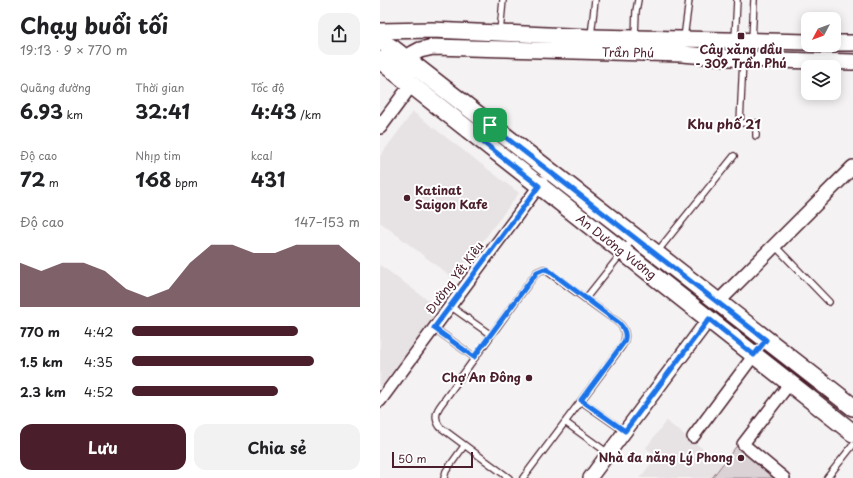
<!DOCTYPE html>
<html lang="vi">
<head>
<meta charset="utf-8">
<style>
	body { margin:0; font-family:"Playpen Sans",sans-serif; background:#f2f2f2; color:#202124; height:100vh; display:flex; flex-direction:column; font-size:15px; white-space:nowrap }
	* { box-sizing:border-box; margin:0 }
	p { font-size:13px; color:#757577 }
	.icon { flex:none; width:22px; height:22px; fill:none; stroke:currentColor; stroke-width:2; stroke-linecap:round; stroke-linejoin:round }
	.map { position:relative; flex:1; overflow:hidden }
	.sheet { display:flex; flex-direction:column; background:#fff; width:380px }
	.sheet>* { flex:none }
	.needle { width:26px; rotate:229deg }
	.buttons { position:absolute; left:421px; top:12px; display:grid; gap:8px }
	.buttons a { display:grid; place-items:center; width:40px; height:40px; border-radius:8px; background:#fff; box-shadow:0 2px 10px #0003; font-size:20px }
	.scale { position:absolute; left:12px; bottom:10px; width:81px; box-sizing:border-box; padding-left:4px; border:2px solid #4a1f2b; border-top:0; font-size:11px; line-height:14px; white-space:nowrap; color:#4a1f2b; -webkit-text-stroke:3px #fff; paint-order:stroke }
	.pin { position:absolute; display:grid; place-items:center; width:34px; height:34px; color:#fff; margin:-17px; border-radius:8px; box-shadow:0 2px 6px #0006 }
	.round { display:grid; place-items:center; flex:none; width:42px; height:42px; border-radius:12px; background:#f2f2f2 }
	.headline { display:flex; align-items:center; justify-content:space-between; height:68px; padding:0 20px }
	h1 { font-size:22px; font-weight:700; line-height:30px }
	.metrics { display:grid; grid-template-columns:repeat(3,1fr); gap:6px; height:68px; padding:4px 20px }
	.metrics div { display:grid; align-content:center }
	.metrics b { font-size:20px; font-weight:700 }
	.metrics small { font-size:11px; font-weight:400 }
	.metrics p { font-size:11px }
	.chart { height:112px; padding:8px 20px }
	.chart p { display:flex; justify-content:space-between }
	.chart svg { width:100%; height:72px; margin-top:4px; fill:#4a1f2b; opacity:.7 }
	.action { display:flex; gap:8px; margin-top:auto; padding:8px 20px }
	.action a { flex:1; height:46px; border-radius:12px; background:#4a1f2b; color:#fff; font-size:16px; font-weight:700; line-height:46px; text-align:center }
	.action a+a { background:#f2f2f2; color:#202124 }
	ul { padding:0 20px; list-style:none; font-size:13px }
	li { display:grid; grid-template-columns:64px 48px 1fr; align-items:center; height:30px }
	li i { height:10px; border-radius:5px; background:#4a1f2b }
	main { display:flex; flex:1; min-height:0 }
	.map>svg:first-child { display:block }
	.built { fill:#e7e2e3 }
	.green { fill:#dbd2d5; stroke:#927880 }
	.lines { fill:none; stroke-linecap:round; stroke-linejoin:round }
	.service-casing { stroke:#4a1f2b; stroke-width:8 }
	.minor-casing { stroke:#4a1f2b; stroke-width:14 }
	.tertiary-casing { stroke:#4a1f2b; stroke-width:16 }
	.secondary-casing { stroke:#4a1f2b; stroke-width:18 }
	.primary-casing { stroke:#4a1f2b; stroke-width:20 }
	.service { stroke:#fff; stroke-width:5.5 }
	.minor { stroke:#fff; stroke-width:11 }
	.tertiary { stroke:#fff; stroke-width:13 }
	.secondary { stroke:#fff; stroke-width:15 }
	.primary { stroke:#fff; stroke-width:17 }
	.route-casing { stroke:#fff; stroke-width:8 }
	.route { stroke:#1a73e8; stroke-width:5 }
	.poi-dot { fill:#4a1f2b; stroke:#fff; stroke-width:1.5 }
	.labels { text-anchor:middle; stroke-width:4; stroke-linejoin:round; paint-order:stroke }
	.poi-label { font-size:12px; font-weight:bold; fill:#4a1f2b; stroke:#fff; text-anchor:end }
	.street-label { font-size:12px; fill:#4a1f2b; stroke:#fff }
	.neighbourhood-label { font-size:13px; font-weight:bold; fill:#4a1f2b; stroke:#fff }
</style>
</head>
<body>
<main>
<section class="sheet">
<div class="headline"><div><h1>Chạy buổi tối</h1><p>19:13 · 9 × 770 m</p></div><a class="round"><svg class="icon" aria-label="share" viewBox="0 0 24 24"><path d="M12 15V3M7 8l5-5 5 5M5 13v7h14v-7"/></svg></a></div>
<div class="metrics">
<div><p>Quãng đường</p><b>6.93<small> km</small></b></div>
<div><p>Thời gian</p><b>32:41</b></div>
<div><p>Tốc độ</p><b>4:43<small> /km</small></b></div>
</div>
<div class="metrics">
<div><p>Độ cao</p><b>72<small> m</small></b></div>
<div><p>Nhịp tim</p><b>168<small> bpm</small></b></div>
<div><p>kcal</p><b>431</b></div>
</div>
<div class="chart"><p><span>Độ cao</span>147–153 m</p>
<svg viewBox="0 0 160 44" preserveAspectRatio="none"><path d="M0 44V17L10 22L20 17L30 17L40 22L50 33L60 38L70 33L80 17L90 6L100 6L110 11L120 11L130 6L140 6L150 6L160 17V44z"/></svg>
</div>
<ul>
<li><b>770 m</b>4:42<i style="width:73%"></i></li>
<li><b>1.5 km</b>4:35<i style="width:80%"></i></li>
<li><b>2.3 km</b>4:52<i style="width:64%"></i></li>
</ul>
<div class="action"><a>Lưu</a><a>Chia sẻ</a></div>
</section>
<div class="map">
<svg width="473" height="478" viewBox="0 0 473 478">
	<rect width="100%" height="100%" fill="#f4f2f2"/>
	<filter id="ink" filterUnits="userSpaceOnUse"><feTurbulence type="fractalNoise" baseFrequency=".025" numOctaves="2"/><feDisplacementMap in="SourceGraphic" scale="8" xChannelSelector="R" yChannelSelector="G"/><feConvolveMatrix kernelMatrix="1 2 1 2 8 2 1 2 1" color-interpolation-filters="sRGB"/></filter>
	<g filter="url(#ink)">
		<!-- built -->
		<path class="built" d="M33,112L139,193L74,279L0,222V156Z
			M0,265L60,309L0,388Z
			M286,421L343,464L332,478H260L277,456L266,448Z"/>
		<!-- green -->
		<path class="green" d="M358,444L399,478H332Z"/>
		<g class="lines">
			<defs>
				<path id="service" d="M120,32L123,0
					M211,36L215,0
					M255,37L256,11L258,0
					M304,38L309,0
					M355,40L357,0
					M372,40L374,0
					M363,59L360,123H376V136
					M395,246L449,302
					M277,252L354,156
					M206,298L253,239
					M70,306L111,335
					M54,328L94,357
					M201,401L244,431
					M185,422L228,453
					M64,478L66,471L84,446
					M129,478L60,427C55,420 55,413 60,406L157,272L164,269L239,323C246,330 247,338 242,346L143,478
					M447,478L473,445"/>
				<path id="minor" d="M0,401L162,182
					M313,437L374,355
					M404,478L363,444L410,383"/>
				<path id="tertiary" d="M0,127L31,85
					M338,302L473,167
					M210,478L329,319"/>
				<path id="secondary" d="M0,31L52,30L211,37L428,42
					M454,43H473
					M25,58L40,50L53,47L302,54L363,59L473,62"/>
				<path id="primary" d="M0,41L12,48L473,407
					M0,60L473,433"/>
			</defs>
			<!-- service casing -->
			<use href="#service" class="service-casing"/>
			<!-- minor casing -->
			<use href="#minor" class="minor-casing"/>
			<!-- tertiary casing -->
			<use href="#tertiary" class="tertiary-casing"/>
			<!-- secondary casing -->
			<use href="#secondary" class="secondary-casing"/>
			<!-- primary casing -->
			<use href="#primary" class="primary-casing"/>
			<!-- service -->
			<use href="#service" class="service"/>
			<!-- minor -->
			<use href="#minor" class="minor"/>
			<!-- tertiary -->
			<use href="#tertiary" class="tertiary"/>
			<!-- secondary -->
			<use href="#secondary" class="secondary"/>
			<!-- primary -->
			<use href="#primary" class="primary"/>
		</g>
	</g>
	<g class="lines" filter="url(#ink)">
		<defs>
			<path id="route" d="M110,125L386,340L374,355L329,319L245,431L201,400L244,342C247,335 245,329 239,323L168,270L164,269L157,272L94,357L54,328L159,186L99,139Z"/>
		</defs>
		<!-- route casing -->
		<use href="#route" class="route-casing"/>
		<!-- route -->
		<use href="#route" class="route"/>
	</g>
	<!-- markers -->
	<g class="poi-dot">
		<rect x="357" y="32" width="8" height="8" rx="2"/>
		<circle cx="27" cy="198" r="4"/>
		<circle cx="149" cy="378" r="4"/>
		<circle cx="361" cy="458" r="4"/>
	</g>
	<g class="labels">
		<!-- poi labels -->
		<g class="poi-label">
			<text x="361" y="54" text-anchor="middle">Cây xăng dầu<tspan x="361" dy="14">- 309 Trần Phú</tspan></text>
			<text x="35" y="195" text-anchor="start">Katinat<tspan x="35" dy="14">Saigon Kafe</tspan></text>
			<text x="141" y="382">Chợ An Đông</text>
			<text x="353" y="462">Nhà đa năng Lý Phong</text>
		</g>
		<!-- street labels -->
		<g class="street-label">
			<text transform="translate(248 53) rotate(1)" y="4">Trần Phú</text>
			<text transform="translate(236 247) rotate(38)" y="4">An Dương Vương</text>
			<text transform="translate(75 278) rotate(-53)" y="4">Đường Yết Kiêu</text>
		</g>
		<!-- neighbourhood labels -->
		<g class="neighbourhood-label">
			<text x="344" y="129">Khu phố 21</text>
		</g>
	</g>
</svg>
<div class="buttons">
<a><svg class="needle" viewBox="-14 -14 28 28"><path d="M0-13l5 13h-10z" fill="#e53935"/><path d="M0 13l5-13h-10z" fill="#757577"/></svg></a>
<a><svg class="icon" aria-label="layers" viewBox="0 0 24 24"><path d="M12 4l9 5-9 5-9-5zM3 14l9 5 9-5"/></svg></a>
</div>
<div class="scale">50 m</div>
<div class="pin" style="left:110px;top:125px;background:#1e9e55"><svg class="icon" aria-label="arrive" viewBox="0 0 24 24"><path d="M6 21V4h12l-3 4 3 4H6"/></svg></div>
</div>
</main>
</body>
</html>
